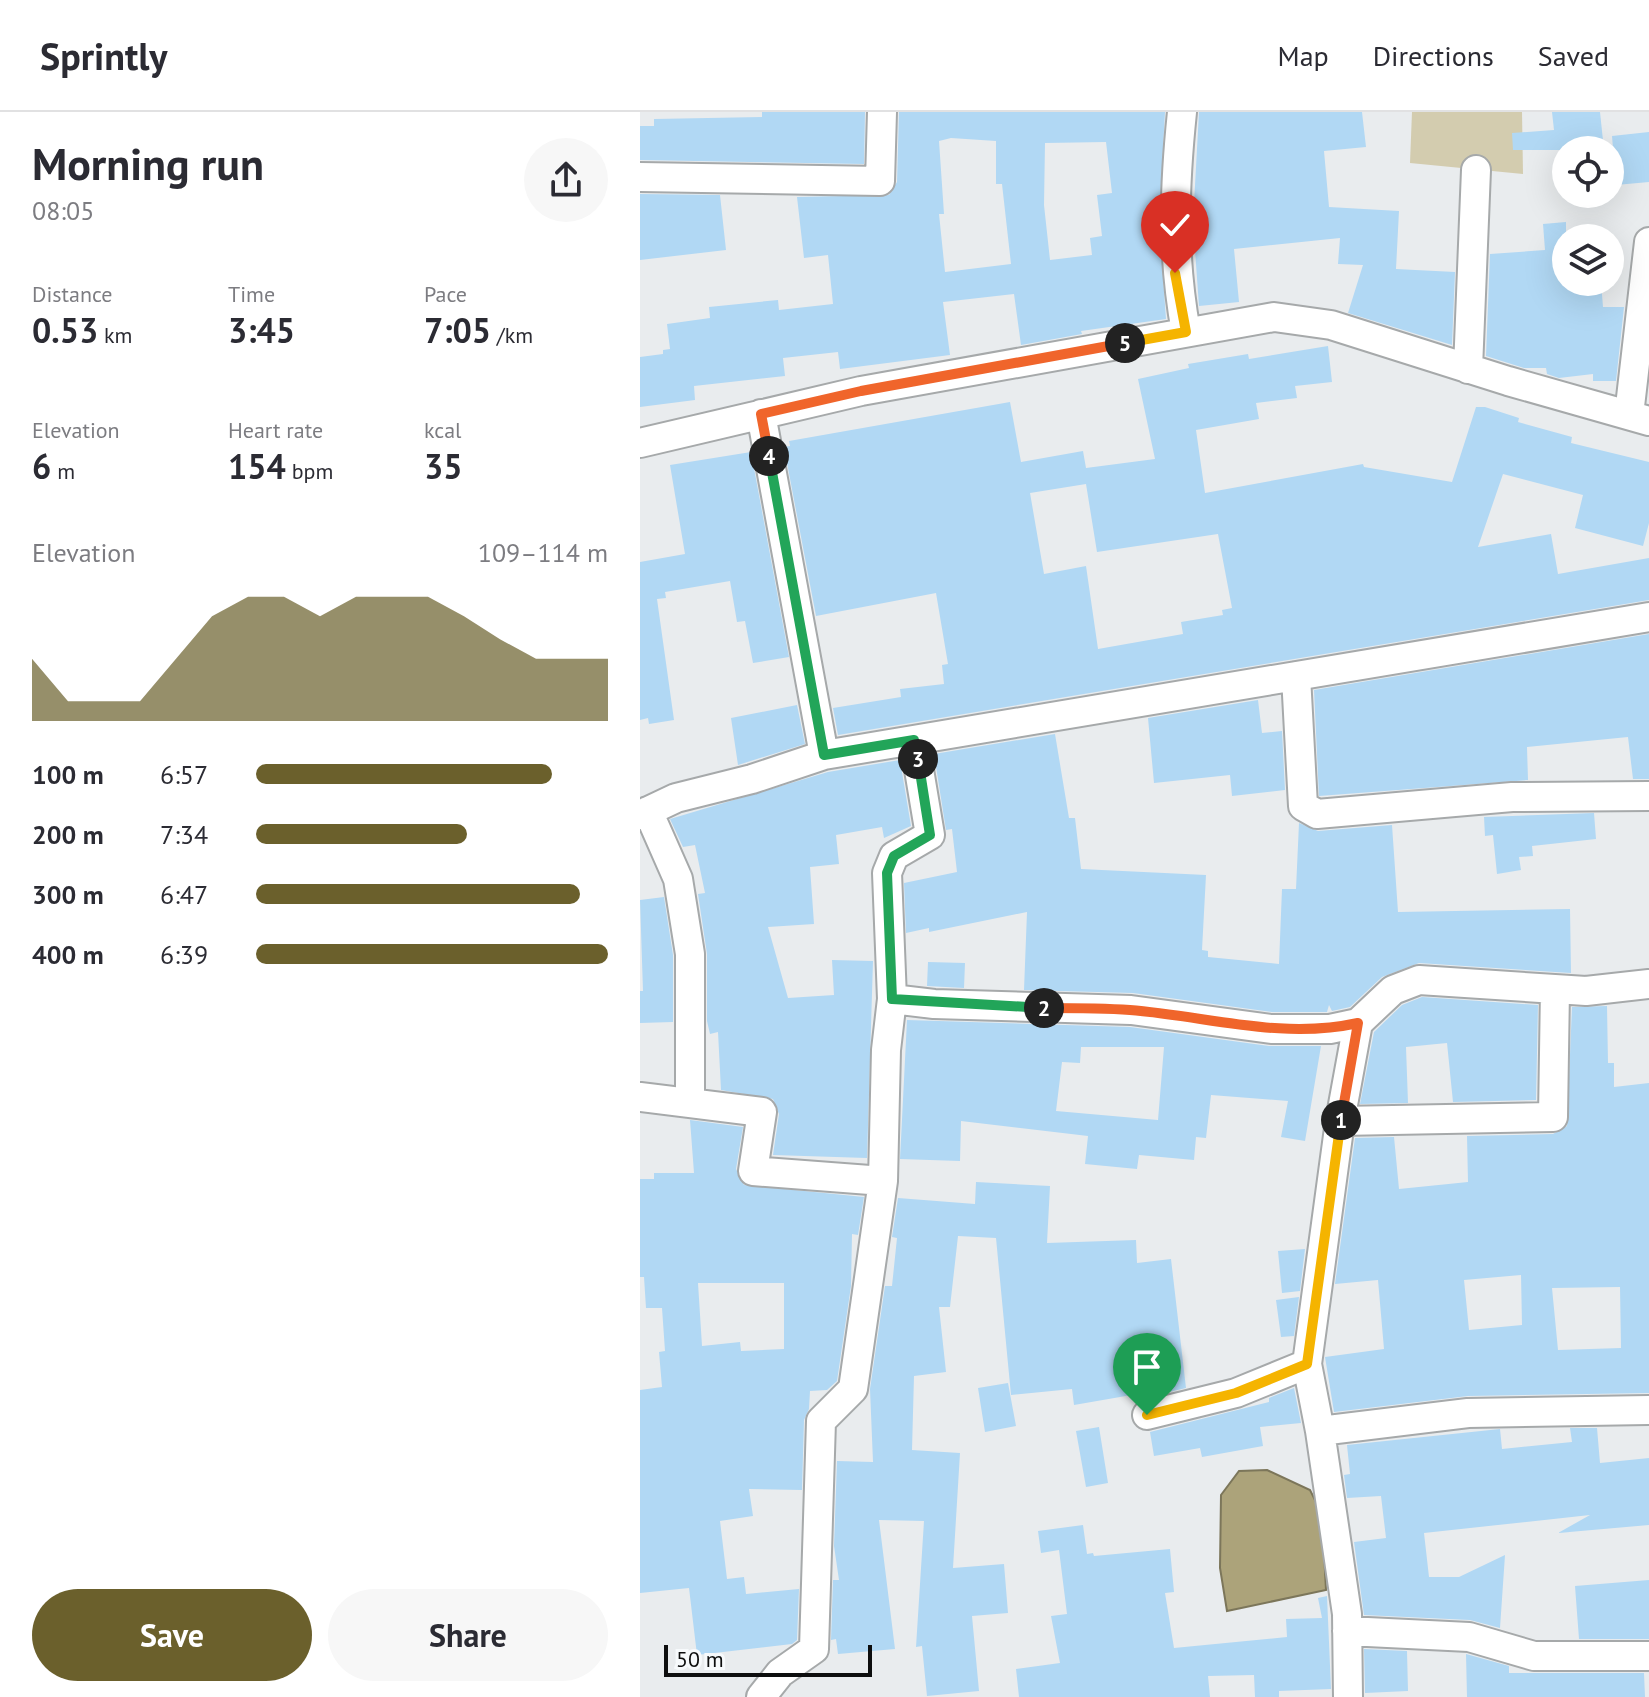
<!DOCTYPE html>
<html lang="en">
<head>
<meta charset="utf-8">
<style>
	body { margin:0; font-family:"PT Sans",sans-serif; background:#f7f7f7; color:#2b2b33; height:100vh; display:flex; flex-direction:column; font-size:30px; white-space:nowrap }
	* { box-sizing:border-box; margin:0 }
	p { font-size:26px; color:#7c7c81 }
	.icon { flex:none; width:44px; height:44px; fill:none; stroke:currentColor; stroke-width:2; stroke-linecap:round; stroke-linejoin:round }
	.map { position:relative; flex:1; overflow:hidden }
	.panel { display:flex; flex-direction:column; background:#fff; width:640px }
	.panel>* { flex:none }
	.fabs { position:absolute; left:912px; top:24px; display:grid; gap:16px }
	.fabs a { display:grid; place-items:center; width:72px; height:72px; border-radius:50%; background:#fff; box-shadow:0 8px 32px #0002; font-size:40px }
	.scale { position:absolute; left:24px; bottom:20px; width:208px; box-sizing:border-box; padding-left:8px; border:4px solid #0d0e0e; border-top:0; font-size:22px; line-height:28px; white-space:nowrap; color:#0d0e0e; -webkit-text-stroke:6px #f7fafc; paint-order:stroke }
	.pin { position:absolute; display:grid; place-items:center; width:68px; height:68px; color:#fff; margin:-82px -34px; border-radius:50% 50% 50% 0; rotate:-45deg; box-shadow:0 0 8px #0007 }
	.pin .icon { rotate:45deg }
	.km { position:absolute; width:40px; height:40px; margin:-20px; border-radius:50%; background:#222; color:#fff; font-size:22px; line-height:40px; text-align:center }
	.round { display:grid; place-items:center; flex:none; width:84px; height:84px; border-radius:42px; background:#f7f7f7 }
	.headline { display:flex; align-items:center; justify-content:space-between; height:136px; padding:0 32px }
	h1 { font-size:44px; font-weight:700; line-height:60px }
	.figures { display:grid; grid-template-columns:repeat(3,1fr); gap:12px; height:136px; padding:8px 32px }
	.figures div { display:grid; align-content:center }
	.figures b { font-size:34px; font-weight:700 }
	.figures small { font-size:22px; font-weight:400 }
	.figures p { font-size:22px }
	.chart { height:224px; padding:16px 32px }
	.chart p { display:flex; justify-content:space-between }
	.chart svg { width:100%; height:144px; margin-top:8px; fill:#6b602c; opacity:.7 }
	.button { display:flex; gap:16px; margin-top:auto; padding:16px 32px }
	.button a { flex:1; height:92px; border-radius:48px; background:#6b602c; color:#fff; font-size:32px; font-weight:700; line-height:92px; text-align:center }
	.button a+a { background:#f7f7f7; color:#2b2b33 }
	ul { padding:0 32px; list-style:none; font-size:26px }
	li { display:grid; grid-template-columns:128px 96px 1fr; align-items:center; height:60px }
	li i { height:20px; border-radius:10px; background:#6b602c }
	header { display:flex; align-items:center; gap:48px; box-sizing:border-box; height:112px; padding:0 40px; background:#fff; border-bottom:2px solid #e1e1e2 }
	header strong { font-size:38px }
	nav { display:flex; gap:44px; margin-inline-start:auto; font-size:28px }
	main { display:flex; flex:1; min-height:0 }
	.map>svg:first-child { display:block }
	.green { fill:#d3ccaf }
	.water { fill:#aca37a; stroke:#7c765a; stroke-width:2 }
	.building { fill:#b1d8f4; fill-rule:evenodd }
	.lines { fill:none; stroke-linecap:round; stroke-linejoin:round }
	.minor-casing { stroke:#a6a9aa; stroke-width:32 }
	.minor { stroke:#fff; stroke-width:28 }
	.split-1-casing { stroke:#fff; stroke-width:16 }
	.split-2-casing { stroke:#fff; stroke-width:16 }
	.split-3-casing { stroke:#fff; stroke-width:16 }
	.split-4-casing { stroke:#fff; stroke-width:16 }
	.split-5-casing { stroke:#fff; stroke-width:16 }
	.split-6-casing { stroke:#fff; stroke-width:16 }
	.split-1 { stroke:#f5b400; stroke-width:10 }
	.split-2 { stroke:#f0652b; stroke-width:10 }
	.split-3 { stroke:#22a559; stroke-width:10 }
	.split-4 { stroke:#22a559; stroke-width:10 }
	.split-5 { stroke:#f0652b; stroke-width:10 }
	.split-6 { stroke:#f5b400; stroke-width:10 }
</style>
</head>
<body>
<header>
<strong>Sprintly</strong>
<nav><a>Map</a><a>Directions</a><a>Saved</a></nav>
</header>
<main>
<section class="panel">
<div class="headline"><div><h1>Morning run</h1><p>08:05</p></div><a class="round"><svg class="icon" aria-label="share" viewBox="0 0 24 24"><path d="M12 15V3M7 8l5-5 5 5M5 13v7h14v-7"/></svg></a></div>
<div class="figures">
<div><p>Distance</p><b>0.53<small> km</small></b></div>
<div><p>Time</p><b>3:45</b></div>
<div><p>Pace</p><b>7:05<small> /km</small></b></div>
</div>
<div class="figures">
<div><p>Elevation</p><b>6<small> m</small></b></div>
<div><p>Heart rate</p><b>154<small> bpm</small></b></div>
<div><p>kcal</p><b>35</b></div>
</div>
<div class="chart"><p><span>Elevation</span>109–114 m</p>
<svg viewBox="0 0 160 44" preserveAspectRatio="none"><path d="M0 44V25L10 38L20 38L30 38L40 25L50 12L60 6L70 6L80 12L90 6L100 6L110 6L120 12L130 19L140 25L150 25L160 25V44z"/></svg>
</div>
<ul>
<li><b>100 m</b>6:57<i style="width:84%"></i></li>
<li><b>200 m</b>7:34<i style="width:60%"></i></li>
<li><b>300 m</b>6:47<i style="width:92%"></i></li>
<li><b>400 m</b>6:39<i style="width:100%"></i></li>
</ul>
<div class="button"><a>Save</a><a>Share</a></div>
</section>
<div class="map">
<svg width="1009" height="1585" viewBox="0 0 1009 1585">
	<rect width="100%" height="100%" fill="#e9ecee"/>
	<!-- green -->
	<path class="green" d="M772,0H882L883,62L770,51Z"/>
	<!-- water -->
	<path class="water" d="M627,1358L670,1378L682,1402L686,1478L587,1499L580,1456L581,1383L599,1359Z"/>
	<!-- building -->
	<path class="building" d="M122,0H225L224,52L0,48V14H14V7L122,5Z
		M259,0H525L519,110L526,207L441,219L442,222L381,233L374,182L303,190L310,243L200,257L198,240L143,246L145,264L54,274L55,288L0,295V245L23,242V238L30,237L27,212L70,206L69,195L138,188L139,198L193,192L188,143L164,146L157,85L249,83L257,70ZM311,26L356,29V72H362L371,152L305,160L299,102H304L299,29ZM466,30L472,81L457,83L462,124L450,126L452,143L410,148L404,93L405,31Z
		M559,0H722L726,35L684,39L689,95L759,99L756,157L815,160L812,233L708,201L723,153L698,152L700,126L594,137L599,190L559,194L553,110Z
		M912,0H960L964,38H873L872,21L914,18Z
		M1009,20V70L976,73L972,24Z
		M0,82L80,83L86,138L0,148Z
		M926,110V170H961L963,195H984L976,269H953V262L919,266L907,262L906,256H884L846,244L850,142L905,138L903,112Z
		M688,234L692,270L655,274L657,286L616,291L619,307L556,318L565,381L723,352L724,355L812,370L836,295H845L879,306L878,310L932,325L931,331L1009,350V411L1003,434L935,416L943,383L863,362L838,435L911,422L918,462L1009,446V488L198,623L193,596L261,585L260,577L304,572L302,553L308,552L296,481L176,504L144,335L150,334L149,329L370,290L381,350L443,339L446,356L515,347L498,267L549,256L548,252L608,242L609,247ZM446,372L457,440L578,422L592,496L582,498L583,503L541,510L543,522L458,537L446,454L404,462L390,381Z
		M111,340L149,545L113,551L105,509L97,510L90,469L25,480L26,486L17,487L34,608L9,612L8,606L0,608V450L45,442L30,353Z
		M1009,522V667H993L988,625L887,635L888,668L679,684L674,578Z
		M618,588L622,621L642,619L645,678L592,684L590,663L514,671L508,606Z
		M157,593L165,632L98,653L91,606Z
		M415,622L429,706H435L441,757L566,763L562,838L568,839V845L639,852L642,777H656L659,711L678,719L752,713L758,800L930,797L931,861L779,851L742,865L710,895L692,899L689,893L687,900H632L493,881L384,878L387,800L289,820V816L266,821L264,771L317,760L312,717L306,718L294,642Z
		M260,648L271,714L244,726L242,715L196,723L199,752L170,755L174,812L128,815L148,886L194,883L192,848L233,849L227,1046L133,1043L139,1002L133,987L81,978L78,920L70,922L67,909V842L58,782L65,781L55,733L43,735L30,707L188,660Z
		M954,701L956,727L892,734L893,744L879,745L881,758L857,762L853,723L845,724L844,705Z
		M24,785L33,843V910L0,911V879H3L0,788Z
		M288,850L325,851L324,876L287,874Z
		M782,885L898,893L896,988L813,990L807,931L766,935L768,991L720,992L734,920L762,893Z
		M967,894L968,951H974V975L1009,971V1281L828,1284L694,1300L685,1245L744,1237L738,1168L695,1172L715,1026L754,1025L759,1077L828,1070L827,1024L913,1022L927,1014L932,895ZM881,1163L882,1213L829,1218L824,1168ZM980,1175L981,1236L918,1238L912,1176Z
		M267,908L490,915L629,934H681L665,1029L641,1025L648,989L571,983L566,1026L556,1025L554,1048L499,1043L497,1057L445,1052L448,1024L321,1009L320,1049L260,1047ZM441,935H524L518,1008L416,999L422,950L440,951Z
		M50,1008L103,1015L96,1057L104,1073L224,1085L218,1123L212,1122L211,1174L197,1269L187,1278L170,1279L169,1297L164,1308L162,1378L109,1377L113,1404L80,1409L87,1467L104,1465L106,1482L159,1477L157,1528L152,1532L57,1543L49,1476L0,1481V1278L22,1275L19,1240L25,1239L22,1196H6L4,1165H0V1067H14V1061H54ZM58,1171H144V1237L101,1239L100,1230L62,1234Z
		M336,1070L410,1074L407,1131L496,1128L497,1151L531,1147L546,1276L504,1286L503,1281L434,1293L432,1277L371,1283L356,1126L318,1124L310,1195H299L306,1260L274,1264L272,1338L320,1341L313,1456L364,1452L368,1501L332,1504L339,1579L287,1584L282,1534L276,1535L284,1409L239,1408L255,1537L198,1542L196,1527L191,1528L193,1468H199L194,1434L197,1349L233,1350L230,1277L245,1174H252L257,1126L252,1125L258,1086L335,1092Z
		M665,1137L660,1179L642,1181L638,1139Z
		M659,1185L654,1224L641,1225L636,1188Z
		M368,1271L376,1314L345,1320L338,1276Z
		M654,1276L661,1311L620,1315L623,1334L562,1345L560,1336L514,1344L510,1320L629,1290V1286Z
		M459,1315L468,1371L446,1375L436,1319Z
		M930,1316H957L960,1351L1009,1346V1413L918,1421L950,1403L784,1421L789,1465H819L865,1443L860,1516L830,1508L724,1503L714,1430L746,1426L741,1384L707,1386L704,1363L710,1362L707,1333L860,1317L862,1337L932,1330Z
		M443,1413L447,1442L453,1441L454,1444L530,1437L534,1480L525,1481L534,1536L647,1525L646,1507L682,1506L678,1486L687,1484L691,1577L639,1579V1585H615L614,1563L568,1564L570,1585H379L376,1557L420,1551L411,1504L427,1502L419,1438L401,1441L398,1419Z
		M1009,1468V1527H939L935,1474Z
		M724,1537L767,1539L768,1579L725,1581Z
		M826,1542L869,1554V1561H1004L1005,1585H827Z"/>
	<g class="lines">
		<defs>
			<path id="minor" d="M542,0C534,77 532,143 546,220
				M0,65L240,69L242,0
				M828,257L836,58
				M121,302L184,643L1009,505
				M989,303L1009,130
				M0,331L221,279L634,205L691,213L868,269L1009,309
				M656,564L663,694L677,702L872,685L1009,684
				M8,699L38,767L50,842V991
				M0,703L36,686L112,667L184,643
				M252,887L247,761L254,744L290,723L274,628
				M0,985L122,1000L113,1059L243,1069
				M700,1009L913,1005L915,877
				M507,1303L596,1281L667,1252
				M680,1319L667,1252L700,1009L718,911
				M707,1519L829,1525L894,1544H1009
				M121,1585L140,1561L174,1537L181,1309L213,1277L243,1069L246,938L252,887L294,892L491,898L631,917H690L718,911L753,878L779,868L946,879L1009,872
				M708,1585L707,1502L680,1319L828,1301L1009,1298"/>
		</defs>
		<!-- minor casing -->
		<use href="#minor" class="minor-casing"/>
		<!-- minor -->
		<use href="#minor" class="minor"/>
	</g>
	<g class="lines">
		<defs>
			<path id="split-1" d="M507,1303L596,1281L667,1252L701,1008"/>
			<path id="split-2" d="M404,896C432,896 462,896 490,898C567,904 641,928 718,911L701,1008"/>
			<path id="split-3" d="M278,647L290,723L254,744L247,761L252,887L404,896"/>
			<path id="split-4" d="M129,344L184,643L274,628L278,647"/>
			<path id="split-5" d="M129,344L121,302L221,279L485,231"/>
			<path id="split-6" d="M485,231L546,220L535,161"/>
		</defs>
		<!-- split-1 casing -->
		<use href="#split-1" class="split-1-casing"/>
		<!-- split-2 casing -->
		<use href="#split-2" class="split-2-casing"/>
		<!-- split-3 casing -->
		<use href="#split-3" class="split-3-casing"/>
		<!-- split-4 casing -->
		<use href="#split-4" class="split-4-casing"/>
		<!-- split-5 casing -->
		<use href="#split-5" class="split-5-casing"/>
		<!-- split-6 casing -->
		<use href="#split-6" class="split-6-casing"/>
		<!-- split-1 -->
		<use href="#split-1" class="split-1"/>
		<!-- split-2 -->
		<use href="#split-2" class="split-2"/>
		<!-- split-3 -->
		<use href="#split-3" class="split-3"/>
		<!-- split-4 -->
		<use href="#split-4" class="split-4"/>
		<!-- split-5 -->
		<use href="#split-5" class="split-5"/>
		<!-- split-6 -->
		<use href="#split-6" class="split-6"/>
	</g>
</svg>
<div class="fabs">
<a><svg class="icon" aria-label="locate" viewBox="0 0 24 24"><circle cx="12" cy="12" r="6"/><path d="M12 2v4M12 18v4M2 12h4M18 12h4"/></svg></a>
<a><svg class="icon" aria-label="layers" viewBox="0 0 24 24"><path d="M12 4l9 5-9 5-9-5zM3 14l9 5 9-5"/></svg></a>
</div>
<div class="scale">50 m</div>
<div class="pin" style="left:507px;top:1303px;background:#1e9e55"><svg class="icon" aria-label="arrive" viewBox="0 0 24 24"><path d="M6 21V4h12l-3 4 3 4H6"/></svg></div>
<div class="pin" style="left:535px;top:161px;background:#d93025"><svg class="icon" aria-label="check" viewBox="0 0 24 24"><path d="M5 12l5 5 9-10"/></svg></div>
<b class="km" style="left:701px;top:1008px">1</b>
<b class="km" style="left:404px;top:896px">2</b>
<b class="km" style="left:278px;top:647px">3</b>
<b class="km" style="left:129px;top:344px">4</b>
<b class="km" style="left:485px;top:231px">5</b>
</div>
</main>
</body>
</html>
